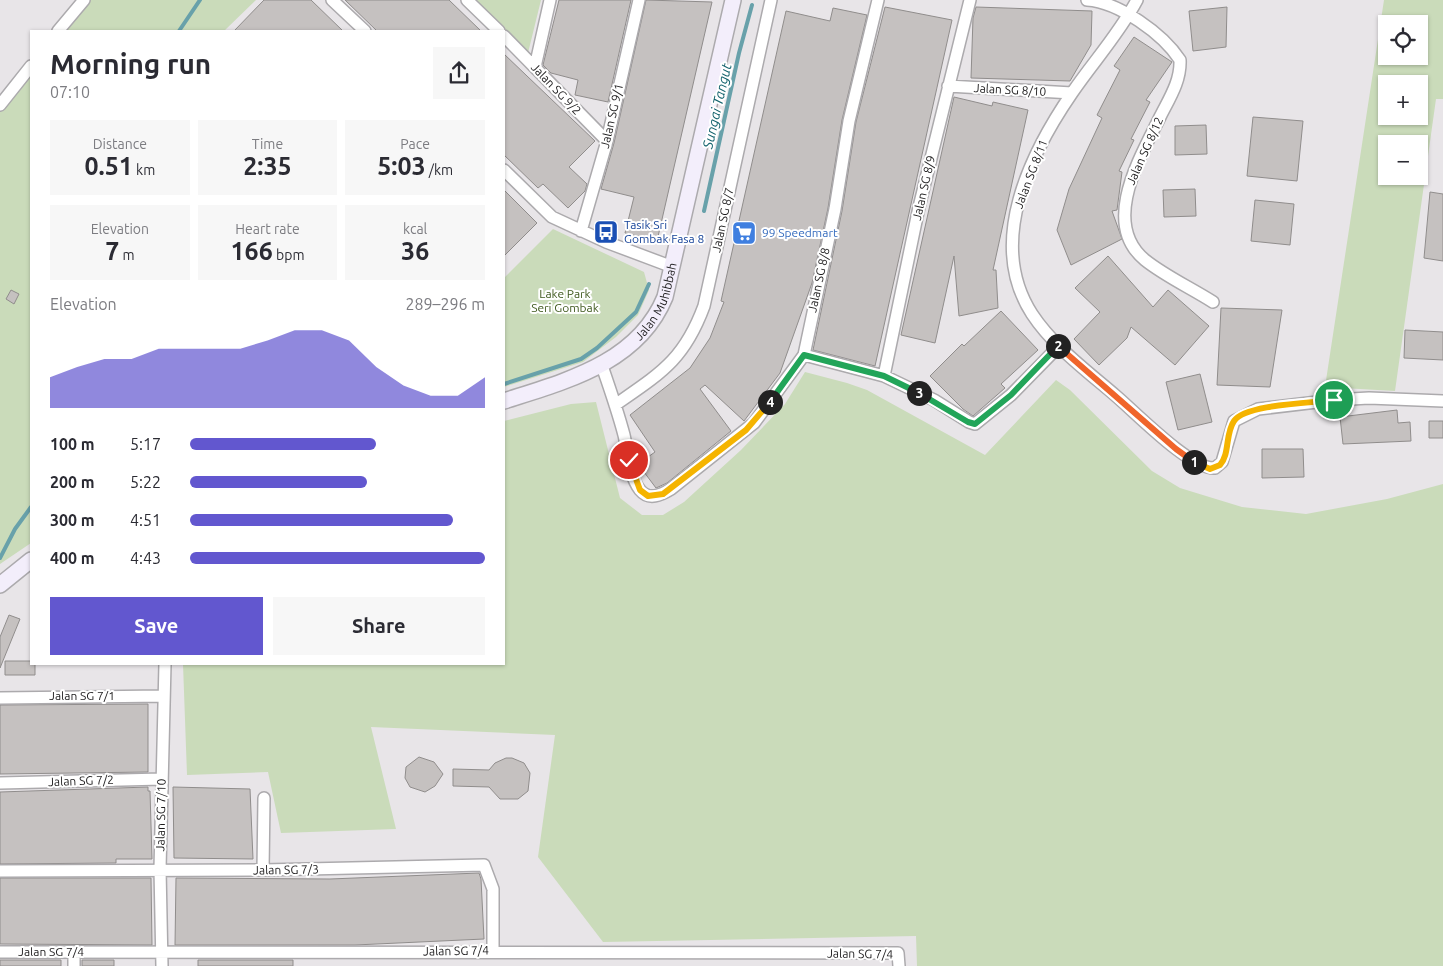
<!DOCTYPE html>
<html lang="en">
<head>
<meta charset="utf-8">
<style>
	body { margin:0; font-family:Ubuntu,sans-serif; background:#f7f7f7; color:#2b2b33; height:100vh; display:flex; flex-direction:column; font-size:19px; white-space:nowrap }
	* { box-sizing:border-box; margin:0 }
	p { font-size:16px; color:#7c7c81 }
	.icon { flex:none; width:28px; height:28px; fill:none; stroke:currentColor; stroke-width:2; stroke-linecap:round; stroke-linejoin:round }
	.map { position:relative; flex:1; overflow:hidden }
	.panel { position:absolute; left:30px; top:30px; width:475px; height:635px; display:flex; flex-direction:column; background:#fff; border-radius:0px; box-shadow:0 1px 4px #0004 }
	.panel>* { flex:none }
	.tools { position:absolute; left:1378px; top:15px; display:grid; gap:10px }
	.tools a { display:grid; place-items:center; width:50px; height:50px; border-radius:0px; background:#fff; box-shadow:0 1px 4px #0004; font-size:25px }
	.pin { position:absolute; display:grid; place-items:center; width:42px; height:42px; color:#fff; margin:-21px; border:2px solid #fff; border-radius:50%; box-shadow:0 1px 5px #0007 }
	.km { position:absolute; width:25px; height:25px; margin:-12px; border-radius:50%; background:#222; color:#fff; font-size:14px; line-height:25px; text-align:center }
	.round { display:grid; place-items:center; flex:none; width:52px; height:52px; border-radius:0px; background:#f7f7f7 }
	.overview { display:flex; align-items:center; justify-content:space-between; height:85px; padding:0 20px }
	h1 { font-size:28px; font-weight:700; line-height:38px }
	.metrics { display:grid; grid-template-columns:repeat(3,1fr); gap:8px; height:85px; padding:5px 20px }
	.metrics div { display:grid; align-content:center; border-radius:0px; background:#f7f7f7; text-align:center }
	.metrics b { font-size:25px; font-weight:700 }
	.metrics small { font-size:14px; font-weight:400 }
	.metrics p { font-size:14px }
	.chart { height:140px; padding:10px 20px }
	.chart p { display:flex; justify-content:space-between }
	.chart svg { width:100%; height:90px; margin-top:5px; fill:#6257cf; opacity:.7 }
	.action { display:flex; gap:10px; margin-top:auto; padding:10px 20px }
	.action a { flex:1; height:58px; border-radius:0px; background:#6257cf; color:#fff; font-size:20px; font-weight:700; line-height:58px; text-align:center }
	.action a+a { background:#f7f7f7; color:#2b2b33 }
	ul { padding:0 20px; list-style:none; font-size:16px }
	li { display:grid; grid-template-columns:80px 60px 1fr; align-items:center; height:38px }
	li i { height:12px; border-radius:6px; background:#6257cf }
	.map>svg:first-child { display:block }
	.green { fill:#cadbba; fill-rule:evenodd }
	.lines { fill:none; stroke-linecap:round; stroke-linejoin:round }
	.stream { stroke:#68a1aa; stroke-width:4 }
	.building { fill:#c5c1c0; stroke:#908d8c }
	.street-casing { stroke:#acaaad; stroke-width:14 }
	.secondary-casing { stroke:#acaaad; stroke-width:18 }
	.street { stroke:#fff; stroke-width:11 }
	.secondary { stroke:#f3eefb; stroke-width:15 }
	.split-1-casing { stroke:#fff; stroke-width:10 }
	.split-2-casing { stroke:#fff; stroke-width:10 }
	.split-3-casing { stroke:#fff; stroke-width:10 }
	.split-4-casing { stroke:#fff; stroke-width:10 }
	.split-5-casing { stroke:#fff; stroke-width:10 }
	.split-1 { stroke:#f5b400; stroke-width:6 }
	.split-2 { stroke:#f0652b; stroke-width:6 }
	.split-3 { stroke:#22a559; stroke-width:6 }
	.split-4 { stroke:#22a559; stroke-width:6 }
	.split-5 { stroke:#f5b400; stroke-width:6 }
	.labels { text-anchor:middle; stroke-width:4; stroke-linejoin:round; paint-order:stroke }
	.street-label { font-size:12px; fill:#1c1b1c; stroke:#fff }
	.transit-label { font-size:12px; fill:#164399; stroke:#fff; text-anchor:start }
	.shop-label { font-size:12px; fill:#366cbe; stroke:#fff; text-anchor:start }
	.park-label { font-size:12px; fill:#405a1f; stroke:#fff }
	.water-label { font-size:14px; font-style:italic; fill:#12626c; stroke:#fff }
</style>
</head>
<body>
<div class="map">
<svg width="1443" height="966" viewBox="0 0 1443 966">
	<rect width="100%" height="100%" fill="#e8e5e8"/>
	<!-- green -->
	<path class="green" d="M86,0H256L224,31H59Z
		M476,0H541L528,53Z
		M1384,0H1443V99H1436L1395,391L1325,387ZM1386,24H1419V56H1386ZM1386,84H1419V116H1386ZM1386,144H1419V176H1386Z
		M31,68V543L0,564V110Z
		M553,229L644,272L649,290L638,315L616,337L583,362L504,387V278Z
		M805,372L847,383L867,390L985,455L1056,380L1070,390L1152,471L1180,488L1242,507L1306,514L1387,499L1443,484V966H917L916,936L603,942L538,857L555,735L371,727L396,829L281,833L268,772L187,775L183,664H504V421L571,404L596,402L620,498L642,515H663L684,502L741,450L785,404Z"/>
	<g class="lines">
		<!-- stream -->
		<path class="stream" d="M179,31L200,0
			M704,211L739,53L752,5
			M504,384L581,359L597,348L636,312L649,284
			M0,558L15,529L31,507"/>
	</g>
	<!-- building -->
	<path class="building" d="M264,0H311L343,31H234Z
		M345,0H449L481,31H377Z
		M559,0H631L608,102L575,95L578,80L551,73L543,65Z
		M646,0L712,2L657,241L625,233L634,197L601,189L614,143Z
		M885,7L952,20L875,366L813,350L842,211L856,122Z
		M976,7L1092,11L1091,45L1070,81L971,78L973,18Z
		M1227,7L1226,47L1193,51L1189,11Z
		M833,8L867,15L842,120L828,208L812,283L780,373L744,421L705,385L700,389L731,431L667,483L656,488L638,464L655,452L630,415L690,368L710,338L724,302L721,301L786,11L830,21Z
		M1134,37L1172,62L1146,100L1150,102L1131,139L1134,140L1119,171L1122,172L1117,210L1112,211L1122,239L1071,265L1057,230L1069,189L1102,118L1097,115L1120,70L1114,66Z
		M504,54L595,141L569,167L587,184L585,191L568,208L543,184L538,188L504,155Z
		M954,97L992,106L993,102L1028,110L993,270H996L998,308L959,316L954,256L935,343L901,335Z
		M1253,117L1303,121L1297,181L1247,176Z
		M1206,125L1207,154L1175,155V126Z
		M1195,189L1196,216L1164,217L1163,190Z
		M504,190L537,223L504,256Z
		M1430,192L1443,194V261L1424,258Z
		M1255,200L1294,204L1290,245L1251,241Z
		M1108,256L1153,307L1168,290L1209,326L1175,365L1131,327L1127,338L1099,365L1074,339L1100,312L1075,288Z
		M11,290L19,294L14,304L6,299Z
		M1221,308L1282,310L1270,387L1217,385Z
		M1001,311L1038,350L1001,384L1005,388L973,416L963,409L930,376L962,344L964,346Z
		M1405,330L1443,332V360L1404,358Z
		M1200,374L1212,422L1178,430L1166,382Z
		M1397,410L1398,423L1410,422L1411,441L1343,444L1340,417Z
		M1429,421H1443V438H1429Z
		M1262,449H1303L1304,477L1262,478Z
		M9,615L20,619L0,668V637Z
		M5,661H31V664H35V675H5Z
		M148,704V772L0,774V705Z
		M419,757L434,762L443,774L435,786L425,792L410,787L405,778L406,767Z
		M506,758H512L524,763L530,773L528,791L518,799H500L489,787L453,786V769L489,770L495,763Z
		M148,787V791H150L152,859H116V863L0,864V792Z
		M173,787L250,789L253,859L174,858Z
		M479,873L481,879L484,939L355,945H175L176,878L330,879Z
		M0,878H151L152,945L0,944Z
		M0,960H61V966H0Z
		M82,960H114V966H82Z
		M198,960H293V966H198Z"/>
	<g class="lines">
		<defs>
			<path id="street" d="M332,0L365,31
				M467,0L499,31
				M1087,0C1119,2 1163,34 1180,60C1181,81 1169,99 1160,117C1141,156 1100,223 1145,260C1165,276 1191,288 1213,302
				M1137,0C1119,34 1093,62 1072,93C1030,154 986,243 1032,314C1053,346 1087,371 1116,396C1135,412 1191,470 1215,468L1222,462L1234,421L1258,409L1334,400L1369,398L1443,401
				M58,31L84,0
				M504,36L607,141
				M535,67L550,0
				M948,86L1072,93
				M0,105L31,66
				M504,170L552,217L606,242L670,266
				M581,231L607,141L639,0
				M804,355L884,376L934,400L969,422L975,424L1011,395L1059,346
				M602,366C610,389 618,412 624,435C628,452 629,476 640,490C649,501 661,495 671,489L754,423L804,355L835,209L849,121L878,0
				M884,376L919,207L970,0
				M615,405C661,373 684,360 704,306L771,0
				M0,698L164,696
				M0,783L162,779
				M263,870L264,798
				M0,871L263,870L484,865L493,889V951
				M0,952L898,953L899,966
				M74,952V966
				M162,966L160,869L165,664"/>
			<g id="secondary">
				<path id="s1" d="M504,401C566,381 638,363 665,297L733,0"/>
				<path d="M0,585L31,560"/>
			</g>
		</defs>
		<!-- street casing -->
		<use href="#street" class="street-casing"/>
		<!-- secondary casing -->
		<use href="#secondary" class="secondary-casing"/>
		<!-- street -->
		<use href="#street" class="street"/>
		<!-- secondary -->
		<use href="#secondary" class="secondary"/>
	</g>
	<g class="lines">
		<defs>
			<path id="split-1" d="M1194,462L1210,469L1220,465C1230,454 1225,434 1234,421C1245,404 1313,403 1334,400"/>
			<path id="split-2" d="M1058,346L1176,449L1194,462"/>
			<path id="split-3" d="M919,393L968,422L975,424L1011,395L1058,346"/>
			<path id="split-4" d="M770,402L804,355L884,376L919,393"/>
			<path id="split-5" d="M629,460L640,490L648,496L663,494L746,430L770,402"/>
		</defs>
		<!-- split-1 casing -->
		<use href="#split-1" class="split-1-casing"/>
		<!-- split-2 casing -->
		<use href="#split-2" class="split-2-casing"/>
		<!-- split-3 casing -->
		<use href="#split-3" class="split-3-casing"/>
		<!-- split-4 casing -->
		<use href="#split-4" class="split-4-casing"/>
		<!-- split-5 casing -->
		<use href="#split-5" class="split-5-casing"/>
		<!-- split-1 -->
		<use href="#split-1" class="split-1"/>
		<!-- split-2 -->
		<use href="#split-2" class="split-2"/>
		<!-- split-3 -->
		<use href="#split-3" class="split-3"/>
		<!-- split-4 -->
		<use href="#split-4" class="split-4"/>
		<!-- split-5 -->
		<use href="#split-5" class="split-5"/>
	</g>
	<!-- icons -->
	<defs>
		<symbol id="bus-square" viewBox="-11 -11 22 22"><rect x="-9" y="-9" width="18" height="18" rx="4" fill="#1a4fb4" stroke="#fff"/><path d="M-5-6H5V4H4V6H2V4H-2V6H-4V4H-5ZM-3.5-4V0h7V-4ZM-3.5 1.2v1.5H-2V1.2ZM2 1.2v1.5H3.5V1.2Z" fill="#fff"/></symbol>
		<symbol id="supermarket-square" viewBox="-11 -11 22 22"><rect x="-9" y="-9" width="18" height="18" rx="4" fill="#3f7fe0" stroke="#fff"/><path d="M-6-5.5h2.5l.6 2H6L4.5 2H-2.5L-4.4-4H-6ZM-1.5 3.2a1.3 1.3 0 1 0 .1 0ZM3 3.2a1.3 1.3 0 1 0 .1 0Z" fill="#fff"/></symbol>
	</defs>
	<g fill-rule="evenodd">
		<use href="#bus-square" x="592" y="218" width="28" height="28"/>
		<use href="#supermarket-square" x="730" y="219" width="28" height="28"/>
	</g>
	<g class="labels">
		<!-- street labels -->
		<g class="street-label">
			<text transform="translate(556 89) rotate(46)" y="4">Jalan SG 9/2</text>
			<text transform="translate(1010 90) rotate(3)" y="4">Jalan SG 8/10</text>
			<text transform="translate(612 116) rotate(-77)" y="4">Jalan SG 9/1</text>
			<text transform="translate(1145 151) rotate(-66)" y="4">Jalan SG 8/12</text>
			<text transform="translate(1031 174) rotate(-69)" y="4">Jalan SG 8/11</text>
			<text transform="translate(924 188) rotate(-77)" y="4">Jalan SG 8/9</text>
			<text transform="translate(723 220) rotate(-78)" y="4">Jalan SG 8/7</text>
			<text transform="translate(819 280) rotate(-78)" y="4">Jalan SG 8/8</text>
			<text dy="4" stroke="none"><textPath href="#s1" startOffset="191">Jalan Muhibbah</textPath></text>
			<text x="82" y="700">Jalan SG 7/1</text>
			<text transform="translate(81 781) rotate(-2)" y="4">Jalan SG 7/2</text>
			<text transform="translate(161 815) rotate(-89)" y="4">Jalan SG 7/10</text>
			<text transform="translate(286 870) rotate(-1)" y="4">Jalan SG 7/3</text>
			<text transform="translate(456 951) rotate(-1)" y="4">Jalan SG 7/4</text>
			<text x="51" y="956">Jalan SG 7/4</text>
			<text transform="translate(860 954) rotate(1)" y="4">Jalan SG 7/4</text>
		</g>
		<!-- transit labels -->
		<g class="transit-label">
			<text x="624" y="229">Tasik Sri<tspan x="624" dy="14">Gombak Fasa 8</tspan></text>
		</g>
		<!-- shop labels -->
		<g class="shop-label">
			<text x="762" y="237">99 Speedmart</text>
		</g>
		<!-- park labels -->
		<g class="park-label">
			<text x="565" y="298">Lake Park<tspan x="565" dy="14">Seri Gombak</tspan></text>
		</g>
		<!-- water labels -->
		<g class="water-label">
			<text transform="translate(717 106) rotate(-77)" y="5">Sungai Tangut</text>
		</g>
	</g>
</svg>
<div class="tools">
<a><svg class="icon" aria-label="locate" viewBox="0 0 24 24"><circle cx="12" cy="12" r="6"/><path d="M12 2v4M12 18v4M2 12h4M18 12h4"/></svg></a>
<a>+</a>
<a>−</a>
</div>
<div class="pin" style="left:1334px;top:400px;background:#1e9e55"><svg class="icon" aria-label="arrive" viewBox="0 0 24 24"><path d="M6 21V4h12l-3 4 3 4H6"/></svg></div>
<div class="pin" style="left:629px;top:460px;background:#d93025"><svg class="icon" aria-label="check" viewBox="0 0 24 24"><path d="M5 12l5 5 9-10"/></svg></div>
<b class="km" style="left:1194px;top:462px">1</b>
<b class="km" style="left:1058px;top:346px">2</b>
<b class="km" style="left:919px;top:393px">3</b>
<b class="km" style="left:770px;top:402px">4</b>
<section class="panel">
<div class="overview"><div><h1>Morning run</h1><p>07:10</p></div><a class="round"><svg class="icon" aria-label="share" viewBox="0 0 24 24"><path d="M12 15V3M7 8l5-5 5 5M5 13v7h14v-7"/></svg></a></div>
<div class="metrics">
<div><p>Distance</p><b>0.51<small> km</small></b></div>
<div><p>Time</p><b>2:35</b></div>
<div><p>Pace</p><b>5:03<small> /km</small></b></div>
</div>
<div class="metrics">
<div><p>Elevation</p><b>7<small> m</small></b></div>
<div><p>Heart rate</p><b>166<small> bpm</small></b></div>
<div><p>kcal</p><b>36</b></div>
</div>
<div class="chart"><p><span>Elevation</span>289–296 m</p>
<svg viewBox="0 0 160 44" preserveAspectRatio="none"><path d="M0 44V29L10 24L20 20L30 20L40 15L50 15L60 15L70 15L80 11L90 6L100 6L110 11L120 24L130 33L140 38L150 38L160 29V44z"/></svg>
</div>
<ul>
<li><b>100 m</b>5:17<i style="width:63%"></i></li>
<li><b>200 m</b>5:22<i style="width:60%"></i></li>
<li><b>300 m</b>4:51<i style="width:89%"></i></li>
<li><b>400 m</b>4:43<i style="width:100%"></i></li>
</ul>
<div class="action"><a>Save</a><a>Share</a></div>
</section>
</div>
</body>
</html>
